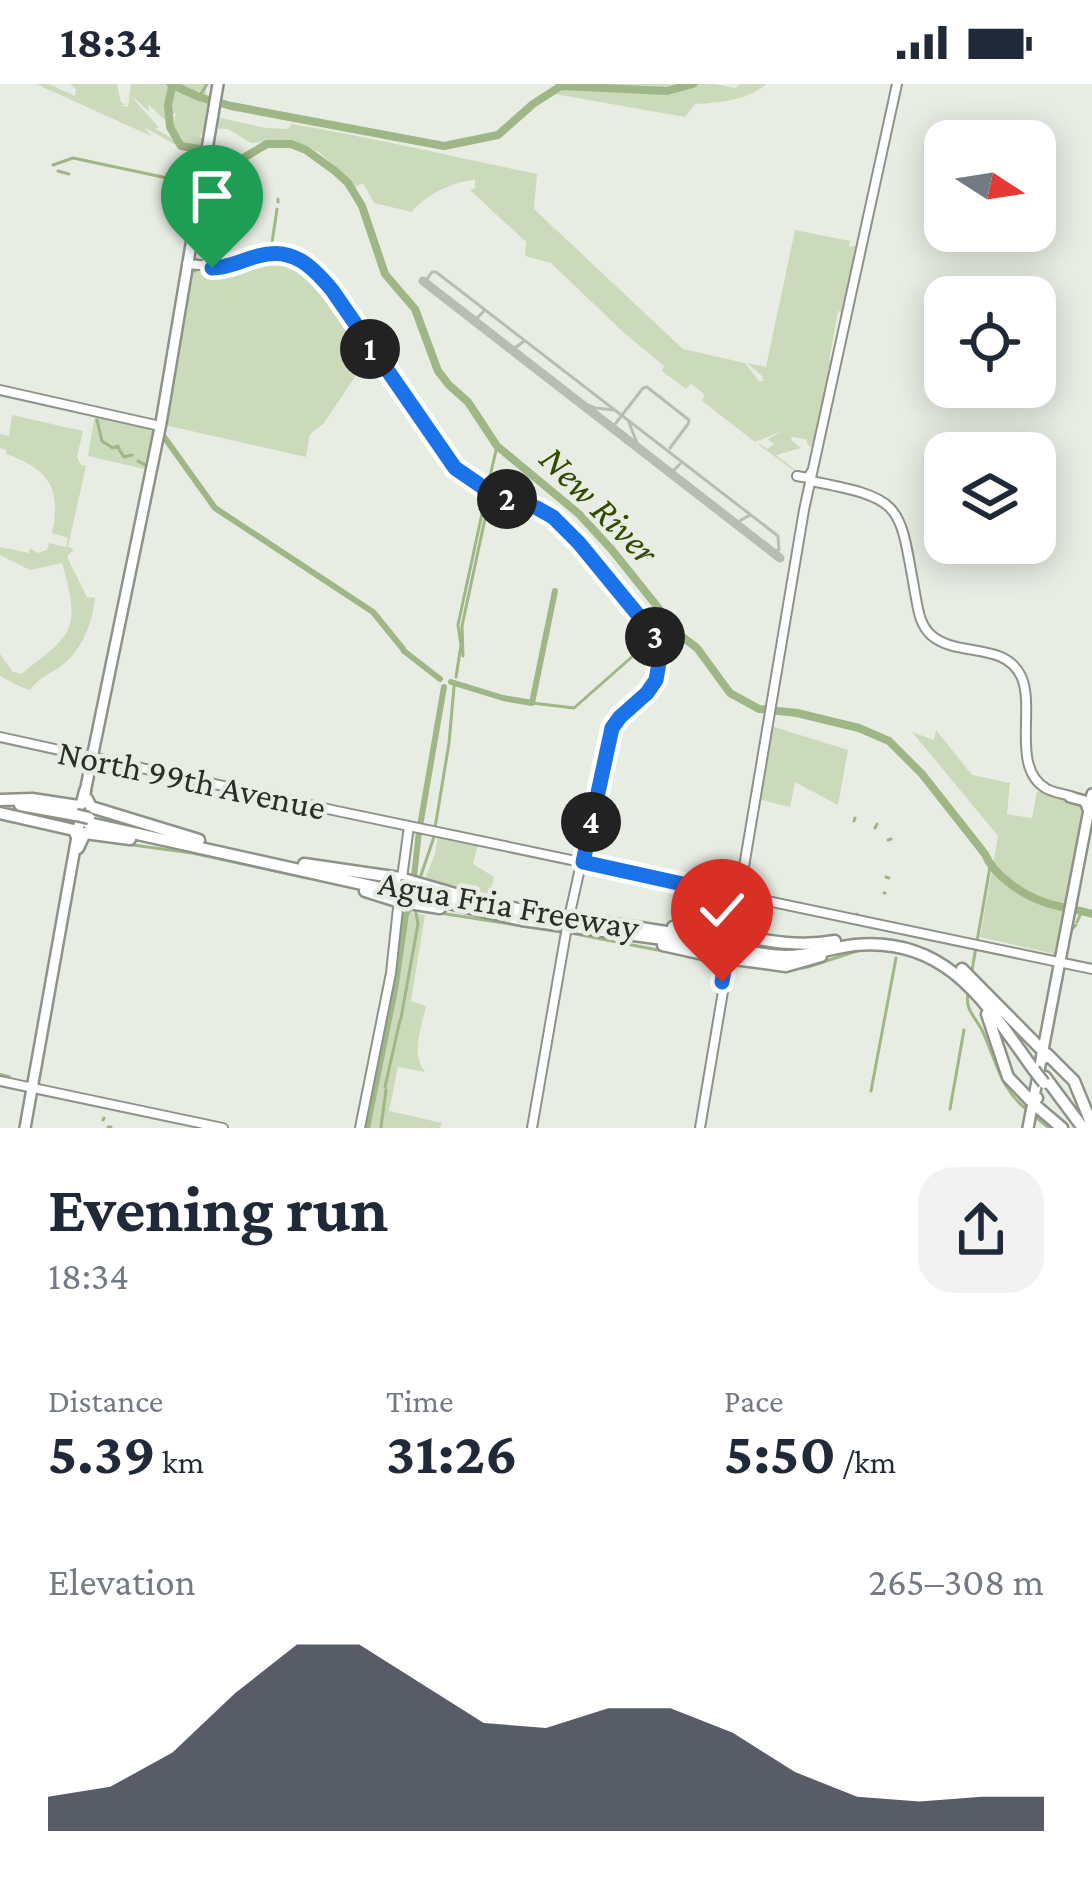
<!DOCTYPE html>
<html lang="en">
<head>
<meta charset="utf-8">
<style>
	body { margin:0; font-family:"Crimson Pro",serif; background:#f2f2f3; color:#1f2937; height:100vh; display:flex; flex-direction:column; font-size:45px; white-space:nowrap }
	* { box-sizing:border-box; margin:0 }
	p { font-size:39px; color:#747a83 }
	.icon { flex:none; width:66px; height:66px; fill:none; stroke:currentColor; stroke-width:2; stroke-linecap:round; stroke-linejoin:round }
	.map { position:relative; height:1044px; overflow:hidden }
	.sheet { display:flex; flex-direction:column; background:#fff; flex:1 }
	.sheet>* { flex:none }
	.needle { width:78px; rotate:102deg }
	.controls { position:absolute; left:924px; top:36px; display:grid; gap:24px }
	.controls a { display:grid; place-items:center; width:132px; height:132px; border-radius:24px; background:#fff; box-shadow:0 6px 30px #0003; font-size:60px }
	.pin { position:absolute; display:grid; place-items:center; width:102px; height:102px; color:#fff; margin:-123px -51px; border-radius:50% 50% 50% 0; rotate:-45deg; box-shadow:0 0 12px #0007 }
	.pin .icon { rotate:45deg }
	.km { position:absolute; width:60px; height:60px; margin:-30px; border-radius:50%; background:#222; color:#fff; font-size:33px; line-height:60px; text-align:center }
	.round { display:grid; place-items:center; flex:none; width:126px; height:126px; border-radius:36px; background:#f2f2f3 }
	.summary { display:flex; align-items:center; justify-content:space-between; height:204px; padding:0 48px }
	h1 { font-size:66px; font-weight:700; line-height:90px }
	.figures { display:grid; grid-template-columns:repeat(3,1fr); gap:18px; height:204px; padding:12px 48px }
	.figures div { display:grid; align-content:center }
	.figures b { font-size:60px; font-weight:700 }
	.figures small { font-size:33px; font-weight:400 }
	.figures p { font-size:33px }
	.chart { height:336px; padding:24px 48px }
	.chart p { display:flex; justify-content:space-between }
	.chart svg { width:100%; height:216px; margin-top:12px; fill:#111827; opacity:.7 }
	.status { display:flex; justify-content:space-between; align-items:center; height:84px; padding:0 60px; background:#fff; direction:ltr }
	.status svg { height:33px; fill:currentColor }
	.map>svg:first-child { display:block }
	.green { fill:#cbdabb }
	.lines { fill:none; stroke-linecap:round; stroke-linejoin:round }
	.stream { stroke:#9fb686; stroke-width:3 }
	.canal { stroke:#9fb686; stroke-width:6 }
	.river { stroke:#9fb686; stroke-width:8 }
	.taxiway { stroke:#b8bcb4; stroke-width:3 }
	.runway { stroke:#b8bcb4; stroke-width:9 }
	.secondary-casing { stroke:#8e938a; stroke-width:12 }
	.primary-casing { stroke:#8e938a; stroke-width:14 }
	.motorway-casing { stroke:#8e938a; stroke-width:15 }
	.secondary { stroke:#fff; stroke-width:8 }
	.primary { stroke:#fff; stroke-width:9 }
	.motorway { stroke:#fff; stroke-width:10 }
	.secondary-bridge-casing { stroke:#8e938a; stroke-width:12; stroke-linecap:butt }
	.motorway-bridge-casing { stroke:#8e938a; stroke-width:15; stroke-linecap:butt }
	.secondary-bridge { stroke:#fff; stroke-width:8 }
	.motorway-bridge { stroke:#fff; stroke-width:10 }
	.route-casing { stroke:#fff; stroke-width:24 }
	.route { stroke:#1a73e8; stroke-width:15 }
	.labels { text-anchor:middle; stroke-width:9; stroke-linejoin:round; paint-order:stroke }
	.street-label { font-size:36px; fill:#2b2d29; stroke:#e8ede3 }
	.water-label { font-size:39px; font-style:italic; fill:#314c00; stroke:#e8ede3 }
</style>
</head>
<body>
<div class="status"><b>18:34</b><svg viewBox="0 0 49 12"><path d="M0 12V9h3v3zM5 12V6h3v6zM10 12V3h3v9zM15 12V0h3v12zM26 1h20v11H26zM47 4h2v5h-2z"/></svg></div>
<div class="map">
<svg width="1092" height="1044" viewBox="0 0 1092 1044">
	<rect width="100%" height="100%" fill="#e8ede3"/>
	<!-- green -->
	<path class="green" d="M36,0H49L75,12L76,6L70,0H117L121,18L126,21H121L128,23L131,0H170L167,11L169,27L171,12L174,9L173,0H206V13L185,6L184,8L211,20L206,49L199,52L205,56L202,68L189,67L180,61L182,53L174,49L172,43L176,29L169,32V40L148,20L149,28L132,12C140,24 150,32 159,44H154L173,55L181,64L144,43L151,52Z
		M557,0H714L735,4L741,0H767C744,17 722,18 695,20L685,33L555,10Z
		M216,24L221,27L220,34L266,44L288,45L292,40C374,54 455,73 537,90L534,125L683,265L745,279L759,297H763L762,292L747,279L766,283L795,146L850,157L849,163L855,162L858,168L845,229L838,227L829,277L834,272L842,241L814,365L808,361L806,355L792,353L791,356L801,364L776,371L797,387L810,390L807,394L800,391L759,361V359L767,365L774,360L768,355L782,347L755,358L706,320L702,316L705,311L691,300L686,305L662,287L664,282L623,248L551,179L525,172L526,158L470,106L475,104V96C455,97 424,111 412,128L374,119L363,99L355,103L319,68L300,60L277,56L251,59L228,45L211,44Z
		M272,171L300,177L318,192L371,269L324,339L310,350L306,373L165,341L191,183L211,186Z
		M95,330L155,343L149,386L88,372Z
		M12,331L83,347L77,373L81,381L86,382L68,462L74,466L68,471V475L87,513L95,514C93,535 84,561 68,576C56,588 38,593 30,606C17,602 12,598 0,592V570L13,588L21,590C74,549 81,546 62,479L30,486L0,471V463L29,469L30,464L37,469L47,466L49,459L66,463L68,454L52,449C62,403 48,385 6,370V366L0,364V350L9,352Z
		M771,642L848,666L838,721L795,698L790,723L758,715Z
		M936,646L972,691L1010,699L1007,730L1032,734L1037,707L1083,720L1059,871L980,853L998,752L912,648L934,656Z
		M438,751L478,759L473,780L494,793L490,811L425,795L435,770Z
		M409,828L425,831L411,917L426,922C422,943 410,969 425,988L398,983L389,1027L442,1039L440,1044H369L397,907Z"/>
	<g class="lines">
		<!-- stream -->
		<path class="stream" d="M199,13L207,0
			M53,81L73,74L186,98L196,102
			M58,87L69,90
			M278,118V115
			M272,159L277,125
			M197,177V175
			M195,187L196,185
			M97,336L102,357L113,364L118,362L120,367
			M121,368L124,373L132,371
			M138,377L147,382
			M488,401L497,362
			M660,548L670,540
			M463,572L462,542L489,416
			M456,593L461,561L458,541L486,411
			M532,619L574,624L651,556
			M0,735L43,744
			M854,737L855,734
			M875,744L877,740
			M888,756L891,755
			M103,757L192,769L307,794
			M886,793L889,794
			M419,797L433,756L449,659L454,603
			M884,809H885
			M440,829L561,848
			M857,832V830
			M1077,838L1082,827
			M1071,846L1076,841
			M571,849L708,876
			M789,886L808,883L860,866
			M972,886L990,783
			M968,909C965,926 974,931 982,946C996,975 999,1003 1026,1025
			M401,934L418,840L415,824
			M385,1003L400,936
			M871,1007L896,874
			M950,1025L964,946
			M1037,1034L1049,1044
			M103,1036L104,1034
			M108,1043H111
			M381,1043L386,1006"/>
		<!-- canal -->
		<path class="canal" d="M162,350L215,424L373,528L403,565
			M404,567L440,595
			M451,598L503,614L532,619L555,507
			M420,742L444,603
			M414,793L419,747
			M0,992L8,994
			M367,1044L395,906L406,830L410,824"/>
		<!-- river -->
		<path class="river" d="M171,0L199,13L231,22L444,62L498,51L533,20L561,2L667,7L693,0
			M172,3L168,21L170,43L181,62L218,68L240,76L267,60H291L306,66L335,87L348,99L362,122L385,190L415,225L438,287L449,301L468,318L497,362L579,430L612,466L680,551L697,564L730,609L759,625L797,629L859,644L889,657L922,690L985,770C993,791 1023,811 1044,818C1060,824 1076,825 1092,830"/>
		<!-- taxiway -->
		<path class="taxiway" d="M428,201L427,195L432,188H436L778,452L779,466L772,467
			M479,241L477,234L485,226
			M509,264H515L524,257
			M576,316L595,324L614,326
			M628,336L637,359L647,371
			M612,344L643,304L647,303L689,336L688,340L670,364
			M667,386H674L680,380
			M736,439L750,431"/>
		<!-- runway -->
		<path class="runway" d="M423,197L780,474"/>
		<defs>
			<path id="secondary" d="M187,180L224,183L261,171L282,170L308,180L327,200L455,384L487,406L537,425L553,433L579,459L654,551C679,604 628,611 610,650L570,829
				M0,306L160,342
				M797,392L808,394L812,387
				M811,397C904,415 899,419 915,509C918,524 919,540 931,551C957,574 1004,557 1021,592C1036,623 1010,685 1047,705C1055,709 1065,710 1073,713
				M0,653L337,727L1092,885
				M402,794L409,742
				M0,997L223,1044
				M360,1044L391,889L399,815
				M532,1044L565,854
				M700,1044L804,426L897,0"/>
			<path id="primary" d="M84,713L161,339L218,0
				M1070,713L1085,717L1088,725
				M25,1044L81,730
				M1028,1044L1092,710"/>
			<path id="motorway" d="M87,715L91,723L199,756
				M0,716L32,715L78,722L82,719L85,707
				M20,721L76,731
				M0,729L74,746L77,753
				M88,739L398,808
				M78,764L85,749L130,755
				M304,780L400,794L462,812
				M365,807L397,817L440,824
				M423,813L522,836L723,863
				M455,815L679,850
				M735,841L738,851C772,858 800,863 835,857
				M673,843L725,847L729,844L734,828
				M663,861L721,874L724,885
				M736,865C758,869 779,874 801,871C819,869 837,863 855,861C948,852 987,921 1034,986
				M962,885L1042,966L1044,974
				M727,886L734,875L786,882L821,872
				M987,930L1008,993L1030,1016L1037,1014
				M1042,972L1047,970L1074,997L1092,1041
				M1045,993L1083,1044
				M1034,1013L1035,1021L1062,1044"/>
		</defs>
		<!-- secondary casing -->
		<use href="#secondary" class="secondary-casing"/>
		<!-- primary casing -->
		<use href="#primary" class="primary-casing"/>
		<!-- motorway casing -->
		<use href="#motorway" class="motorway-casing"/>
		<!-- secondary -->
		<use href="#secondary" class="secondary"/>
		<!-- primary -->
		<use href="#primary" class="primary"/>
		<!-- motorway -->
		<use href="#motorway" class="motorway"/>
		<defs>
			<path id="secondary-bridge" d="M565,854L568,839"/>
			<path id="motorway-bridge" d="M76,731L89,734
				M399,802L424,808
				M724,858L737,860
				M1034,986L1044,999"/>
		</defs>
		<!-- secondary-bridge casing -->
		<use href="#secondary-bridge" class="secondary-bridge-casing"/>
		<!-- motorway-bridge casing -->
		<use href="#motorway-bridge" class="motorway-bridge-casing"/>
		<!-- secondary-bridge -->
		<use href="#secondary-bridge" class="secondary-bridge"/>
		<!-- motorway-bridge -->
		<use href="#motorway-bridge" class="motorway-bridge"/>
	</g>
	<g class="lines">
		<defs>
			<path id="route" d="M212,184C229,184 242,176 258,172C292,162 312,182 332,206L455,384L487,406L537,424L553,433L579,459L652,548L660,573L656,596L647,609L620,633L612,644L583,778L737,812L722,898"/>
		</defs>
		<!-- route casing -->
		<use href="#route" class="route-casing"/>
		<!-- route -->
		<use href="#route" class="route"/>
	</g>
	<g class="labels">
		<!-- street labels -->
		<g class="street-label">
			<text transform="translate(192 695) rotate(12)" y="13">North 99th Avenue</text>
			<text transform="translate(509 820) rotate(10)" y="13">Agua Fria Freeway</text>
		</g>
		<!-- water labels -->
		<g class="water-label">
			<text transform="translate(600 420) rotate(45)" y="14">New River</text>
		</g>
	</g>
</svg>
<div class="controls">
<a><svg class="needle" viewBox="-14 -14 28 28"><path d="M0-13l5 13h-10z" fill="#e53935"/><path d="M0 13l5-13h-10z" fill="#747a83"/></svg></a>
<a><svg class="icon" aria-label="locate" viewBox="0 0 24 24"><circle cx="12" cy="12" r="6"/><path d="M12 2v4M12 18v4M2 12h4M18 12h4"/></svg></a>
<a><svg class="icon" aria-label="layers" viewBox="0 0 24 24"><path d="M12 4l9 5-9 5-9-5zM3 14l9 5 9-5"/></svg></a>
</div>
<div class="pin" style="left:212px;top:184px;background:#1e9e55"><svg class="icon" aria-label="arrive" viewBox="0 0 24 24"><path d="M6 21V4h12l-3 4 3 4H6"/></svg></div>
<div class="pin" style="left:722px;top:898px;background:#d93025"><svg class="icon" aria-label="check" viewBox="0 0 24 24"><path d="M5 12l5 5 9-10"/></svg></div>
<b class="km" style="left:370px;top:265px">1</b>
<b class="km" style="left:507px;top:415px">2</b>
<b class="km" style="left:655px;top:553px">3</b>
<b class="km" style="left:591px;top:738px">4</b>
</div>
<section class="sheet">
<div class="summary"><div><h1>Evening run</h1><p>18:34</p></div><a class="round"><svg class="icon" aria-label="share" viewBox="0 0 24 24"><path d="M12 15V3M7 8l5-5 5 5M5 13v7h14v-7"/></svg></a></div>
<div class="figures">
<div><p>Distance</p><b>5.39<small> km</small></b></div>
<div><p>Time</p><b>31:26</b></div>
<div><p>Pace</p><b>5:50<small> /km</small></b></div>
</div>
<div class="chart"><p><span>Elevation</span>265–308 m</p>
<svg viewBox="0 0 160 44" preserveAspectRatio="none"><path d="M0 44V37L10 35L20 28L30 16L40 6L50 6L60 14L70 22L80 23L90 19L100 19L110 24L120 32L130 37L140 38L150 37L160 37V44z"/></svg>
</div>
</section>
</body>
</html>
